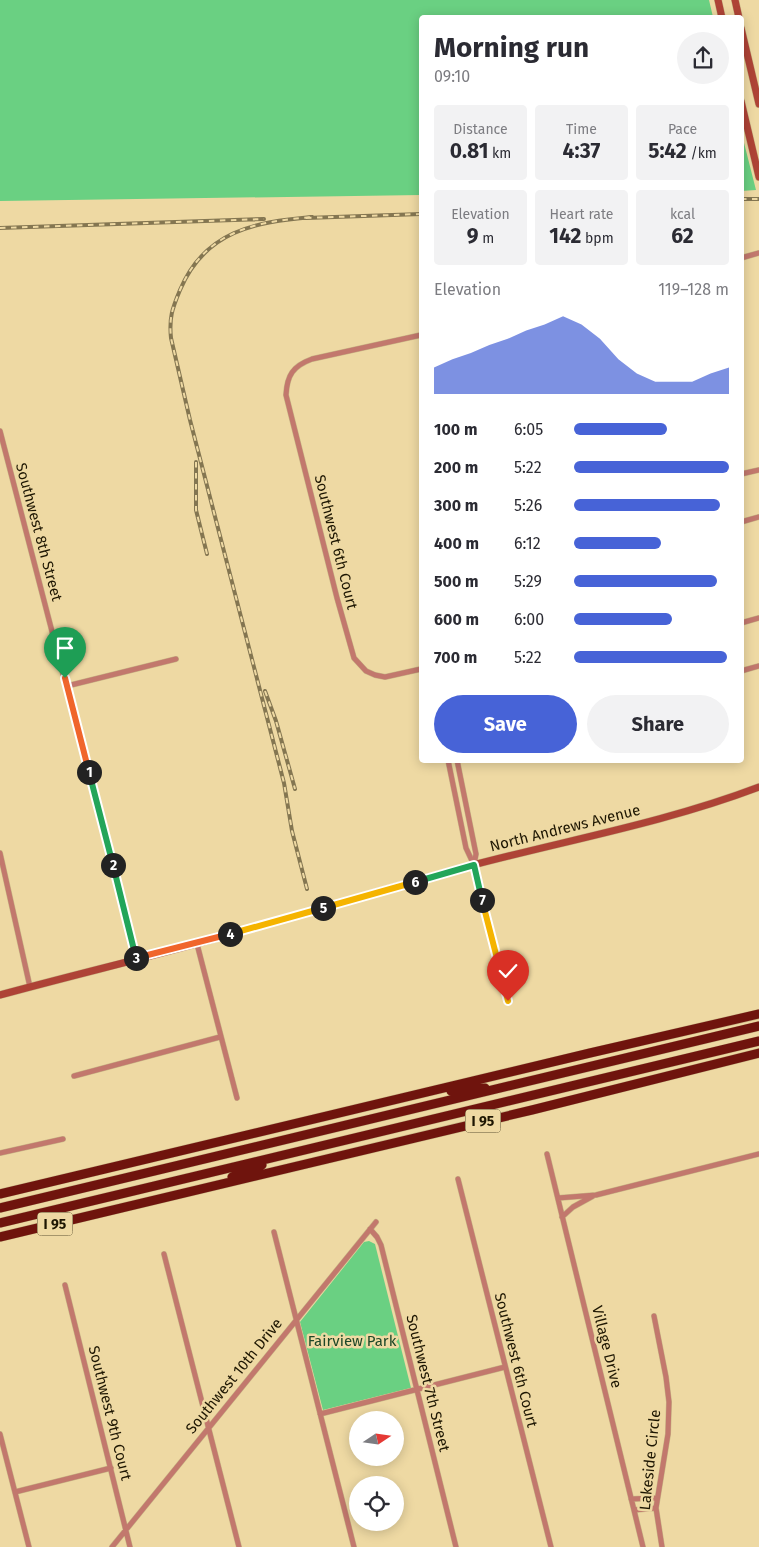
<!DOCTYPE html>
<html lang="en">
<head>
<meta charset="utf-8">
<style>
	body { margin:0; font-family:"Fira Sans",sans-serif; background:#f2f2f3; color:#2b2b33; height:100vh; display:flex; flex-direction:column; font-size:19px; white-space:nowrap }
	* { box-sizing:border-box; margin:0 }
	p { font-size:16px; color:#7c7c81 }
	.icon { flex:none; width:28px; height:28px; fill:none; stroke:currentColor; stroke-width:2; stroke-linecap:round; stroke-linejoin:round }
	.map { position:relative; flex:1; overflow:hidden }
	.details { position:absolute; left:419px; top:15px; width:325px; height:748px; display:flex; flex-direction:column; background:#fff; border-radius:5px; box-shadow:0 2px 12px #0003 }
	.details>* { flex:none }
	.needle { width:32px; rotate:77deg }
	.controls { position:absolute; left:349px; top:1411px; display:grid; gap:10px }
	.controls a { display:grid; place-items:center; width:55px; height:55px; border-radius:50%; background:#fff; box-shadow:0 2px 12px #0003; font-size:25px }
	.pin { position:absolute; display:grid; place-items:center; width:42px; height:42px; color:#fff; margin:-51px -21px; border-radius:50% 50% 50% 0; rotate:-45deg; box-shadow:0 0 5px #0007 }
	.pin .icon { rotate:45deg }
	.km { position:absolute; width:25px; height:25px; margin:-12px; border-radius:50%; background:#222; color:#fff; font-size:14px; line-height:25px; text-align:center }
	.round { display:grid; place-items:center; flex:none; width:52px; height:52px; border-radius:26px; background:#f2f2f3 }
	.overview { display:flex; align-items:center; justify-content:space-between; height:85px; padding:0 15px }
	h1 { font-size:28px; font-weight:700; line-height:38px }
	.metrics { display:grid; grid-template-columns:repeat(3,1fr); gap:8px; height:85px; padding:5px 15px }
	.metrics div { display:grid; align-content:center; border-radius:5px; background:#f2f2f3; text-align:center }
	.metrics b { font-size:21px; font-weight:700 }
	.metrics small { font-size:14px; font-weight:400 }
	.metrics p { font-size:14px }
	.chart { height:140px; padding:10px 15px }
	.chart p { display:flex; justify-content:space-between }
	.chart svg { width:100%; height:90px; margin-top:5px; fill:#4763d7; opacity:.7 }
	.cta { display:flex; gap:10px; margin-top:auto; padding:10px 15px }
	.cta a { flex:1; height:58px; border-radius:30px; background:#4763d7; color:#fff; font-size:20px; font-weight:700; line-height:58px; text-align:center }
	.cta a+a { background:#f2f2f3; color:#2b2b33 }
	ul { padding:0 15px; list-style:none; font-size:16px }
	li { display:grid; grid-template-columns:80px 60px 1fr; align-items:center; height:38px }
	li i { height:12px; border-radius:6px; background:#4763d7 }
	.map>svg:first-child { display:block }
	.green { fill:#6ad082 }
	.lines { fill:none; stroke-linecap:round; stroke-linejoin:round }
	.street-casing { stroke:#c8b686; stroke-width:6 }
	.secondary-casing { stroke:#c8b686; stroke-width:8 }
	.highway-casing { stroke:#c8b686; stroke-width:10 }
	.street { stroke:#c2786d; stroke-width:5 }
	.secondary { stroke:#ae4336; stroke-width:7 }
	.highway { stroke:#6f140d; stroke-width:9 }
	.rail-casing { stroke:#847651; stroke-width:4 }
	.rail { stroke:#eed9a3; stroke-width:2; stroke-dasharray:5.5; stroke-linecap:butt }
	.split-1-casing { stroke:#fff; stroke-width:10 }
	.split-2-casing { stroke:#fff; stroke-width:10 }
	.split-3-casing { stroke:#fff; stroke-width:10 }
	.split-4-casing { stroke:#fff; stroke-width:10 }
	.split-5-casing { stroke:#fff; stroke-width:10 }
	.split-6-casing { stroke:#fff; stroke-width:10 }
	.split-7-casing { stroke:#fff; stroke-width:10 }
	.split-8-casing { stroke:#fff; stroke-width:10 }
	.split-1 { stroke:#f0652b; stroke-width:6 }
	.split-2 { stroke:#22a559; stroke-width:6 }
	.split-3 { stroke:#22a559; stroke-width:6 }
	.split-4 { stroke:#f0652b; stroke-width:6 }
	.split-5 { stroke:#f5b400; stroke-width:6 }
	.split-6 { stroke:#f5b400; stroke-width:6 }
	.split-7 { stroke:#22a559; stroke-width:6 }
	.split-8 { stroke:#f5b400; stroke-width:6 }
	.labels { text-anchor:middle; stroke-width:5; stroke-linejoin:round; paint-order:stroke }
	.shield { fill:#eed9a3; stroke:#5c5032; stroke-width:1 }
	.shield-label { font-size:14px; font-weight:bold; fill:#1d1602 }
	.street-label { font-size:15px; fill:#1d1602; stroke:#eed9a3 }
	.park-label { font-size:15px; fill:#1d4728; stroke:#eed9a3 }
</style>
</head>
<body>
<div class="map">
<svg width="759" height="1547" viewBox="0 0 759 1547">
	<rect width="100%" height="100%" fill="#eed9a3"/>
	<!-- green -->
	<path class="green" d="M0,0H709L713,17L421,18V195L0,201Z
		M741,131L756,190L741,191Z
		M369,1241L375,1244L411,1388L323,1410L300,1322L364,1242Z"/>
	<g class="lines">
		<defs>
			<path id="street" d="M741,258L759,253
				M421,335L312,359C293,366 287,375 286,395L337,598L354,658L366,671L375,675L385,677L421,669
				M0,431L137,959
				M741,474L759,470
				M741,522L759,517
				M741,623L759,618
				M741,671L759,666
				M67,686L176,659
				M448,760L466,848L474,865L508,1001
				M457,760L476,854L474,865
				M0,853L30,987
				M197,944L237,1098
				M74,1076L220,1037
				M0,1153L63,1139
				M547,1154L643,1547
				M458,1179L551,1547
				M558,1198L596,1195L759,1154
				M562,1217L573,1207L593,1196
				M370,1229L377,1237L381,1245L456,1547
				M274,1232L354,1547
				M164,1254L239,1547
				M65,1285L130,1547
				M654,1316L666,1377L669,1402L668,1434L656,1508L662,1547
				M320,1414L505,1367
				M0,1434L29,1547
				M15,1492L111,1468
				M631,1499L657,1498
				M634,1510L656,1508
				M112,1547L376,1222"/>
			<path id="secondary" d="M718,0L722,18
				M735,0L739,18
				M741,28L759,104
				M741,101L759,177
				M0,995C66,977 133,961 199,943C291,918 381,890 473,865C568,840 667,822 759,787"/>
			<path id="highway" d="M451,1091L485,1088
				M232,1177L262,1165
				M0,1194L590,1053L759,1014
				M0,1208L759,1026
				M0,1223L759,1041
				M0,1237L532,1110L759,1053"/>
		</defs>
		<!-- street casing -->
		<use href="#street" class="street-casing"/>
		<!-- secondary casing -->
		<use href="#secondary" class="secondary-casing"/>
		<!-- highway casing -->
		<use href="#highway" class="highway-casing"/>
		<!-- street -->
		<use href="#street" class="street"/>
		<!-- secondary -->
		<use href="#secondary" class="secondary"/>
		<!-- highway -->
		<use href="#highway" class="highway"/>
		<defs>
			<path id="rail" d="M741,199H759
				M306,218L421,214
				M0,228L264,219
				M196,462V510L207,554
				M265,691L276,721L295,789
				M307,889L292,831L284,783L190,420L171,338C169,318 172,309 180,290C205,231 254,222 312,217"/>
		</defs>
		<!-- rail casing -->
		<use href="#rail" class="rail-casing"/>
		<!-- rail -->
		<use href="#rail" class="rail"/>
	</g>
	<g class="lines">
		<defs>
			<path id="split-1" d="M65,678L89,772"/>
			<path id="split-2" d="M89,772L113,865"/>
			<path id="split-3" d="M113,865L136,958"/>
			<path id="split-4" d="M136,958L230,934"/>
			<path id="split-5" d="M230,934L323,908"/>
			<path id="split-6" d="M323,908L415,882"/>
			<path id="split-7" d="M415,882L474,865L482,900"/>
			<path id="split-8" d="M482,900L508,1001"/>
		</defs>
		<!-- split-1 casing -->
		<use href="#split-1" class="split-1-casing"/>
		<!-- split-2 casing -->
		<use href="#split-2" class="split-2-casing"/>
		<!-- split-3 casing -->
		<use href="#split-3" class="split-3-casing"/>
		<!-- split-4 casing -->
		<use href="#split-4" class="split-4-casing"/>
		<!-- split-5 casing -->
		<use href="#split-5" class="split-5-casing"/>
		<!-- split-6 casing -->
		<use href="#split-6" class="split-6-casing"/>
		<!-- split-7 casing -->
		<use href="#split-7" class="split-7-casing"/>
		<!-- split-8 casing -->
		<use href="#split-8" class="split-8-casing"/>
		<!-- split-1 -->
		<use href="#split-1" class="split-1"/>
		<!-- split-2 -->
		<use href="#split-2" class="split-2"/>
		<!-- split-3 -->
		<use href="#split-3" class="split-3"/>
		<!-- split-4 -->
		<use href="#split-4" class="split-4"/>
		<!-- split-5 -->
		<use href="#split-5" class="split-5"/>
		<!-- split-6 -->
		<use href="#split-6" class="split-6"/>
		<!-- split-7 -->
		<use href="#split-7" class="split-7"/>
		<!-- split-8 -->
		<use href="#split-8" class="split-8"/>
	</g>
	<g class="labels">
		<!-- shield labels -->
		<g class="shield">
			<rect x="465.5" y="1109.5" width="35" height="23" rx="4"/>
			<rect x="37.5" y="1212.5" width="35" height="23" rx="4"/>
		</g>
		<g class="shield-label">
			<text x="483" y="1126">I 95</text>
			<text x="55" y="1229">I 95</text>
		</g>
		<!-- street labels -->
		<g class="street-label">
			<text transform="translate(39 532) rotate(75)" y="5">Southwest 8th Street</text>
			<text transform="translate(336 542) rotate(76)" y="5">Southwest 6th Court</text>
			<text transform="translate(565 828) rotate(-14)" y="5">North Andrews Avenue</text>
			<text transform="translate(607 1347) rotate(76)" y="5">Village Drive</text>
			<text transform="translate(516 1360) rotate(76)" y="5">Southwest 6th Court</text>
			<text transform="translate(234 1376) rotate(-51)" y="5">Southwest 10th Drive</text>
			<text transform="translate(428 1383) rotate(76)" y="5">Southwest 7th Street</text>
			<text transform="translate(110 1413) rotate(76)" y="5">Southwest 9th Court</text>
			<text transform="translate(650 1460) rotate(-84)" y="5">Lakeside Circle</text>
		</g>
		<!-- park labels -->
		<g class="park-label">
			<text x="352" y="1346">Fairview Park</text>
		</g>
	</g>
</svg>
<div class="controls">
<a><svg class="needle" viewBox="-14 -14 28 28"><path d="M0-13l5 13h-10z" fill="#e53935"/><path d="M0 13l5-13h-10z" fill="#7c7c81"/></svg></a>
<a><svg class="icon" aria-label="locate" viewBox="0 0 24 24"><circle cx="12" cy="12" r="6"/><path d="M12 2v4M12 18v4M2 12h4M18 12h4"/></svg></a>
</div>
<div class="pin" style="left:65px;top:678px;background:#1e9e55"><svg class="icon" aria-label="arrive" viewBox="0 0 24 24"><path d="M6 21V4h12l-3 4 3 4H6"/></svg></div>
<div class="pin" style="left:508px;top:1001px;background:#d93025"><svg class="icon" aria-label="check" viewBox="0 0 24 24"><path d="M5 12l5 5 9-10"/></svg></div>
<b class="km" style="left:89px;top:772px">1</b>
<b class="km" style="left:113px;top:865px">2</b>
<b class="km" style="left:136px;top:958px">3</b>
<b class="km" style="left:230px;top:934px">4</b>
<b class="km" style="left:323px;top:908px">5</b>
<b class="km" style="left:415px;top:882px">6</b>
<b class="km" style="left:482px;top:900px">7</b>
<section class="details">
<div class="overview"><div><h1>Morning run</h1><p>09:10</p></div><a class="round"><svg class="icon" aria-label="share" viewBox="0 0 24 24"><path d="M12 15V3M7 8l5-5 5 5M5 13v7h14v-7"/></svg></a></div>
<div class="metrics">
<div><p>Distance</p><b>0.81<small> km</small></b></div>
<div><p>Time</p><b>4:37</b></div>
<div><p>Pace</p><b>5:42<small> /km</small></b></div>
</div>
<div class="metrics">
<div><p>Elevation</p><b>9<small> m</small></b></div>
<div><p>Heart rate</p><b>142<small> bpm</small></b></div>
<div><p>kcal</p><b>62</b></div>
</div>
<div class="chart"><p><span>Elevation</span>119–128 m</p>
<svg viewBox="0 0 160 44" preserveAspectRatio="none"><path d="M0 44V31L10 27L20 24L30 20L40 17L50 13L60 10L70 6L80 10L90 17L100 27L110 34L120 38L130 38L140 38L150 34L160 31V44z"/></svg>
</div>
<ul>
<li><b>100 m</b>6:05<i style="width:60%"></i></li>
<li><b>200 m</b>5:22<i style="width:100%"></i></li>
<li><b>300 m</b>5:26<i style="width:94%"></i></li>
<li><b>400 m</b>6:12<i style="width:56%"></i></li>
<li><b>500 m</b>5:29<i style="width:92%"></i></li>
<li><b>600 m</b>6:00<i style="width:63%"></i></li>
<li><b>700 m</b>5:22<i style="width:99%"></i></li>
</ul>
<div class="cta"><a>Save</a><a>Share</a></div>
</section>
</div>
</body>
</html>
